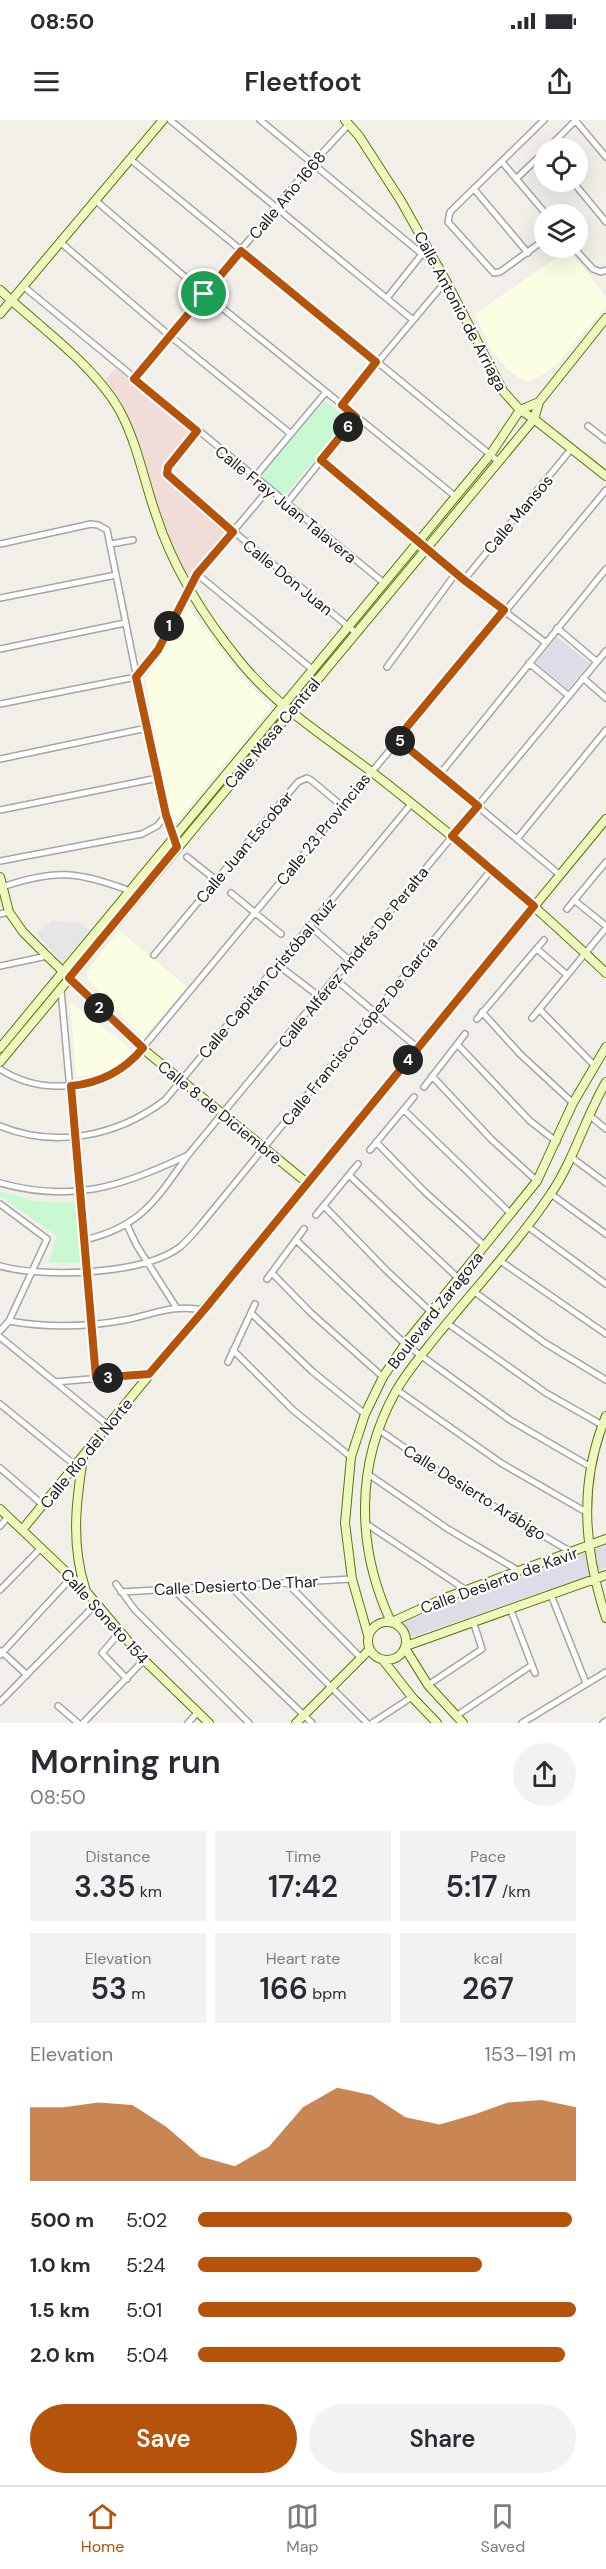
<!DOCTYPE html>
<html lang="en">
<head>
<meta charset="utf-8">
<style>
	body { margin:0; font-family:"DM Sans",sans-serif; background:#f2f2f3; color:#2b2b33; height:100vh; display:flex; flex-direction:column; font-size:22px; white-space:nowrap }
	* { box-sizing:border-box; margin:0 }
	p { font-size:20px; color:#7c7c81 }
	.icon { flex:none; width:33px; height:33px; fill:none; stroke:currentColor; stroke-width:2; stroke-linecap:round; stroke-linejoin:round }
	.map { position:relative; height:1603px; overflow:hidden }
	.details { display:flex; flex-direction:column; background:#fff; flex:1 }
	.details>* { flex:none }
	.buttons { position:absolute; left:534px; top:18px; display:grid; gap:12px }
	.buttons a { display:grid; place-items:center; width:54px; height:54px; border-radius:50%; background:#fff; box-shadow:0 6px 24px #0002; font-size:30px }
	.pin { position:absolute; display:grid; place-items:center; width:51px; height:51px; color:#fff; margin:-26px; border:3px solid #fff; border-radius:50%; box-shadow:0 2px 6px #0007 }
	.km { position:absolute; width:30px; height:30px; margin:-15px; border-radius:50%; background:#222; color:#fff; font-size:16px; line-height:30px; text-align:center }
	.round { display:grid; place-items:center; flex:none; width:63px; height:63px; border-radius:32px; background:#f2f2f3 }
	.summary { display:flex; align-items:center; justify-content:space-between; height:102px; padding:0 30px }
	h1 { font-size:33px; font-weight:600; line-height:45px }
	.figures { display:grid; grid-template-columns:repeat(3,1fr); gap:9px; height:102px; padding:6px 30px }
	.figures div { display:grid; align-content:center; border-radius:0px; background:#f2f2f3; text-align:center }
	.figures b { font-size:30px; font-weight:600 }
	.figures small { font-size:16px; font-weight:400 }
	.figures p { font-size:16px }
	.chart { height:168px; padding:12px 30px }
	.chart p { display:flex; justify-content:space-between }
	.chart svg { width:100%; height:108px; margin-top:6px; fill:#b45309; opacity:.7 }
	.primary-button { display:flex; gap:12px; margin-top:auto; padding:12px 30px }
	.primary-button a { flex:1; height:69px; border-radius:36px; background:#b45309; color:#fff; font-size:24px; font-weight:600; line-height:69px; text-align:center }
	.primary-button a+a { background:#f2f2f3; color:#2b2b33 }
	ul { padding:0 30px; list-style:none; font-size:20px }
	li { display:grid; grid-template-columns:96px 72px 1fr; align-items:center; height:45px }
	li i { height:15px; border-radius:8px; background:#b45309 }
	.status { display:flex; justify-content:space-between; align-items:center; height:42px; padding:0 30px; background:#fff; direction:ltr }
	.status svg { height:16px; fill:currentColor }
	header { display:flex; justify-content:space-between; align-items:center; height:78px; padding:0 30px; background:#fff; font-size:27px; font-weight:600 }
	.tab-bar { display:flex; justify-content:space-around; align-items:center; height:84px; border-top:2px solid #e1e1e2; background:#fff; font-size:16px; color:#7c7c81 }
	.tab-bar a { display:grid; justify-items:center; gap:3px }
	.tab-bar .selected { color:#b45309 }
	.map>svg:first-child { display:block }
	.commercial { fill:#f1dcd8 }
	.education { fill:#fbfee3 }
	.park { fill:#c7f8d1 }
	.parking { fill:#e5e5e5 }
	.plaza { fill:#dddce7 }
	.lines { fill:none; stroke-linecap:round; stroke-linejoin:round }
	.street-casing { stroke:#a5a5a5; stroke-width:8 }
	.secondary-casing { stroke:#5d7708; stroke-width:10 }
	.street { stroke:#fff; stroke-width:5 }
	.secondary { stroke:#eef8be; stroke-width:8 }
	.route-casing { stroke:#fff; stroke-width:12 }
	.route { stroke:#b45309; stroke-width:8 }
	.labels { text-anchor:middle; stroke-width:4.5; stroke-linejoin:round; paint-order:stroke }
	.street-label { font-size:16px; fill:#212121; stroke:#fff }
</style>
</head>
<body>
<div class="status"><b>08:50</b><svg viewBox="0 0 49 12"><path d="M0 12V9h3v3zM5 12V6h3v6zM10 12V3h3v9zM15 12V0h3v12zM26 1h20v11H26zM47 4h2v5h-2z"/></svg></div>
<header><svg class="icon" aria-label="menu" viewBox="0 0 24 24"><path d="M4 6h16M4 12h16M4 18h16"/></svg>Fleetfoot<svg class="icon" aria-label="share" viewBox="0 0 24 24"><path d="M12 15V3M7 8l5-5 5 5M5 13v7h14v-7"/></svg></header>
<div class="map">
<svg width="606" height="1603" viewBox="0 0 606 1603">
	<rect width="100%" height="100%" fill="#f1efe8"/>
	<!-- commercial -->
	<path class="commercial" d="M116,248L194,311L162,351V356L227,411L186,458L166,411L136,318L122,283L105,260Z"/>
	<!-- education -->
	<path class="education" d="M569,129L606,177V186L556,245L541,256L528,261L517,257L507,249L491,229L475,194Z
		M187,485L231,544L271,587L172,707L145,558L161,537Z
		M119,810L187,867L143,918L88,859L87,851Z
		M70,882L125,924L131,932L124,940L101,953L76,957Z"/>
	<!-- park -->
	<path class="park" d="M325,281L347,299L345,303L286,374L279,375L262,358V353Z
		M0,1071L34,1081L75,1083L81,1143H48L57,1116L0,1076Z"/>
	<!-- parking -->
	<path class="parking" d="M52,801L77,803L90,810L62,844L37,813Z"/>
	<!-- plaza -->
	<path class="plaza" d="M557,517L590,543L568,569L536,543Z
		M606,1424V1447L586,1457L412,1517L403,1502Z"/>
	<g class="lines">
		<defs>
			<path id="street" d="M170,0L413,200
				M260,0L422,134L433,140
				M544,0L450,92L448,102L494,153L500,152L544,120
				M575,0L606,37
				M548,28L576,0
				M130,39L498,341
				M502,42L546,94
				M517,58L544,32
				M573,62L606,102
				M474,69L528,133
				M95,80L205,174L455,376
				M60,122L170,216L291,314
				M574,128L593,149L601,152L606,150
				M23,166L384,463
				M387,178L422,134
				M134,259L312,44L349,4
				M342,285L446,161
				M588,306L606,320
				M197,311L168,347L166,351L169,358L355,512
				M321,340L464,460L546,523
				M254,358L326,272
				M286,384L356,297
				M0,424L91,404L98,405L107,410L147,608L166,695L177,727
				M111,424L133,420
				M197,454L313,550
				M464,460L572,328
				M0,478L116,455
				M557,508L597,542
				M0,529L125,503
				M529,543L569,576
				M387,547L456,453
				M583,558L606,578
				M0,584L136,557L158,530L197,454L268,370
				M397,619L560,755
				M0,639L147,608
				M440,654L606,449
				M0,690L158,658
				M517,719L606,610
				M187,737L216,760
				M0,741L142,714L157,706L166,695
				M2,767C55,749 78,751 130,771
				M231,773L281,814
				M574,780L606,806
				M567,789L606,742
				M0,794L9,792
				M310,806L350,841
				M537,829L567,855
				M154,835L298,662L307,658L311,660L342,686
				M278,845L320,877
				M0,846L47,836
				M335,859L418,928
				M61,870L96,1258
				M540,890L594,945
				M482,892L520,934L573,983
				M532,898L606,808
				M477,899L544,820
				M457,924L530,1001L557,1022
				M0,949C40,975 91,970 130,943L606,370
				M432,956L491,1019L537,1061
				M424,967L465,914
				M404,990L511,1094
				M589,995L606,1009
				M0,1006C56,1029 118,1016 165,980L412,683
				M376,1022L425,1072L485,1126
				M370,1030L414,977
				M571,1037L606,1063
				M349,1055L458,1158
				M0,1063C72,1083 121,1067 186,1036
				M551,1074L606,1114
				M0,1084L47,1119L9,1201L0,1211
				M324,1086L387,1151L431,1192
				M316,1095L358,1044
				M127,1105L137,1126L176,1187
				M527,1106L606,1164
				M84,1120C141,1107 156,1080 188,1035L606,531
				M296,1120L405,1224L510,1300L591,1347
				M499,1140L606,1214
				M0,1146C43,1158 143,1155 180,1127C187,1121 193,1114 199,1107L492,749
				M272,1153L311,1193L383,1257
				M267,1159L304,1109
				M473,1171L545,1223L606,1260
				M251,1193L313,1252L365,1294
				M9,1201C48,1208 87,1207 125,1200C155,1194 173,1184 203,1190
				M447,1203L546,1273L602,1305
				M0,1217L109,1306
				M233,1230L293,1290L351,1337
				M228,1242L255,1184
				M55,1262L149,1254
				M397,1270L501,1343L586,1392
				M0,1284L76,1346
				M379,1310L463,1368L571,1432
				M0,1348L43,1385
				M368,1354L448,1409L519,1451
				M365,1403L466,1470
				M0,1406L8,1397
				M286,1462L361,1538
				M116,1464L135,1490L249,1603
				M230,1466L367,1603
				M0,1470L41,1428
				M174,1470L312,1603
				M121,1472L352,1459
				M551,1475L586,1563
				M510,1488L535,1553
				M120,1512L102,1533L127,1559
				M1,1531L27,1555
				M0,1535L72,1457
				M428,1565L482,1529L473,1501
				M0,1582L96,1484
				M58,1586L78,1603
				M456,1596L532,1545
				M83,1603L144,1540
				M188,1603L198,1592
				M372,1603L412,1577
				M522,1603L606,1552
				M603,1603L606,1601"/>
			<path id="secondary" d="M345,0L359,16L401,81L446,161L503,271L520,290L534,299L606,356
				M0,170C38,206 97,247 121,293C138,326 144,361 156,395C174,451 205,499 242,544C282,592 338,625 386,663C462,723 536,786 606,853
				M0,194L163,0
				M0,757L9,792L23,812L47,836L143,929L306,1062
				M0,928L490,335L520,290L539,282
				M0,942L534,299L539,282L606,198
				M606,1296C578,1364 584,1430 606,1498
				M83,1338C76,1382 71,1424 85,1468
				M0,1389L85,1470L144,1540L209,1603
				M22,1410L606,699
				M368 1521a19 19 0 1 1 38 0a19 19 0 1 1-38 0Z
				M391,1502C356,1427 355,1344 396,1271C408,1250 424,1232 439,1213C476,1167 517,1124 550,1075C574,1040 585,998 606,962
				M392,1502L442,1479L606,1419
				M368,1515L352,1459L345,1403L351,1337L365,1294L383,1257L405,1224L537,1061L573,983L606,927
				M406,1526L606,1455
				M405,1528L428,1565L463,1603
				M383,1540L412,1577L437,1603
				M296,1603L369,1530"/>
		</defs>
		<!-- street casing -->
		<use href="#street" class="street-casing"/>
		<!-- secondary casing -->
		<use href="#secondary" class="secondary-casing"/>
		<!-- street -->
		<use href="#street" class="street"/>
		<!-- secondary -->
		<use href="#secondary" class="secondary"/>
	</g>
	<g class="lines">
		<defs>
			<path id="route" d="M241,131L376,242L342,285L356,297L321,340L464,460L504,490L397,619L478,686L452,716L534,786L204,1190L149,1254L96,1258L71,966C100,963 124,951 143,928L69,858L177,727L166,695L136,557L158,530L197,454L233,412L167,354L168,347L197,311L134,259Z"/>
		</defs>
		<!-- route casing -->
		<use href="#route" class="route-casing"/>
		<!-- route -->
		<use href="#route" class="route"/>
	</g>
	<g class="labels">
		<!-- street labels -->
		<g class="street-label">
			<text transform="translate(287 75) rotate(-50)" y="6">Calle Año 1668</text>
			<text transform="translate(461 191) rotate(62)" y="6">Calle Antonio de Arriaga</text>
			<text transform="translate(286 384) rotate(39)" y="6">Calle Fray Juan Talavera</text>
			<text transform="translate(518 394) rotate(-50)" y="6">Calle Mansos</text>
			<text transform="translate(288 457) rotate(39)" y="6">Calle Don Juan</text>
			<text transform="translate(272 613) rotate(-50)" y="6">Calle Mesa Central</text>
			<text transform="translate(323 709) rotate(-51)" y="6">Calle 23 Provincias</text>
			<text transform="translate(244 727) rotate(-50)" y="6">Calle Juan Escobar</text>
			<text transform="translate(353 837) rotate(-51)" y="6">Calle Alférez Andrés De Peralta</text>
			<text transform="translate(267 858) rotate(-50)" y="6">Calle Capitán Cristóbal Ruíz</text>
			<text transform="translate(359 911) rotate(-51)" y="6">Calle Francisco López De García</text>
			<text transform="translate(220 992) rotate(39)" y="6">Calle 8 de Diciembre</text>
			<text transform="translate(435 1190) rotate(-52)" y="6">Boulevard Zaragoza</text>
			<text transform="translate(86 1333) rotate(-51)" y="6">Calle Río del Norte</text>
			<text transform="translate(475 1372) rotate(32)" y="6">Calle Desierto Arábigo</text>
			<text transform="translate(499 1460) rotate(-20)" y="6">Calle Desierto de Kavir</text>
			<text transform="translate(236 1465) rotate(-3)" y="6">Calle Desierto De Thar</text>
			<text transform="translate(105 1496) rotate(48)" y="6">Calle Soneto 154</text>
		</g>
	</g>
</svg>
<div class="buttons">
<a><svg class="icon" aria-label="locate" viewBox="0 0 24 24"><circle cx="12" cy="12" r="6"/><path d="M12 2v4M12 18v4M2 12h4M18 12h4"/></svg></a>
<a><svg class="icon" aria-label="layers" viewBox="0 0 24 24"><path d="M12 4l9 5-9 5-9-5zM3 14l9 5 9-5"/></svg></a>
</div>
<div class="pin" style="left:204px;top:174px;background:#1e9e55"><svg class="icon" aria-label="arrive" viewBox="0 0 24 24"><path d="M6 21V4h12l-3 4 3 4H6"/></svg></div>
<b class="km" style="left:169px;top:506px">1</b>
<b class="km" style="left:99px;top:888px">2</b>
<b class="km" style="left:108px;top:1258px">3</b>
<b class="km" style="left:408px;top:940px">4</b>
<b class="km" style="left:400px;top:621px">5</b>
<b class="km" style="left:348px;top:307px">6</b>
</div>
<section class="details">
<div class="summary"><div><h1>Morning run</h1><p>08:50</p></div><a class="round"><svg class="icon" aria-label="share" viewBox="0 0 24 24"><path d="M12 15V3M7 8l5-5 5 5M5 13v7h14v-7"/></svg></a></div>
<div class="figures">
<div><p>Distance</p><b>3.35<small> km</small></b></div>
<div><p>Time</p><b>17:42</b></div>
<div><p>Pace</p><b>5:17<small> /km</small></b></div>
</div>
<div class="figures">
<div><p>Elevation</p><b>53<small> m</small></b></div>
<div><p>Heart rate</p><b>166<small> bpm</small></b></div>
<div><p>kcal</p><b>267</b></div>
</div>
<div class="chart"><p><span>Elevation</span>153–191 m</p>
<svg viewBox="0 0 160 44" preserveAspectRatio="none"><path d="M0 44V14L10 14L20 12L30 13L40 22L50 34L60 38L70 30L80 14L90 6L100 9L110 18L120 21L130 17L140 12L150 11L160 14V44z"/></svg>
</div>
<ul>
<li><b>500 m</b>5:02<i style="width:99%"></i></li>
<li><b>1.0 km</b>5:24<i style="width:75%"></i></li>
<li><b>1.5 km</b>5:01<i style="width:100%"></i></li>
<li><b>2.0 km</b>5:04<i style="width:97%"></i></li>
</ul>
<div class="primary-button"><a>Save</a><a>Share</a></div>
</section>
<nav class="tab-bar">
<a class="selected"><svg class="icon" aria-label="home" viewBox="0 0 24 24"><path d="M3 11l9-7 9 7M6 9v11h12V9"/></svg>Home</a>
<a><svg class="icon" aria-label="map" viewBox="0 0 24 24"><path d="M3 6l6-2 6 2 6-2v14l-6 2-6-2-6 2zM9 4v14M15 6v14"/></svg>Map</a>
<a><svg class="icon" aria-label="saved" viewBox="0 0 24 24"><path d="M7 4h10v16l-5-4-5 4z"/></svg>Saved</a>
</nav>
</body>
</html>
